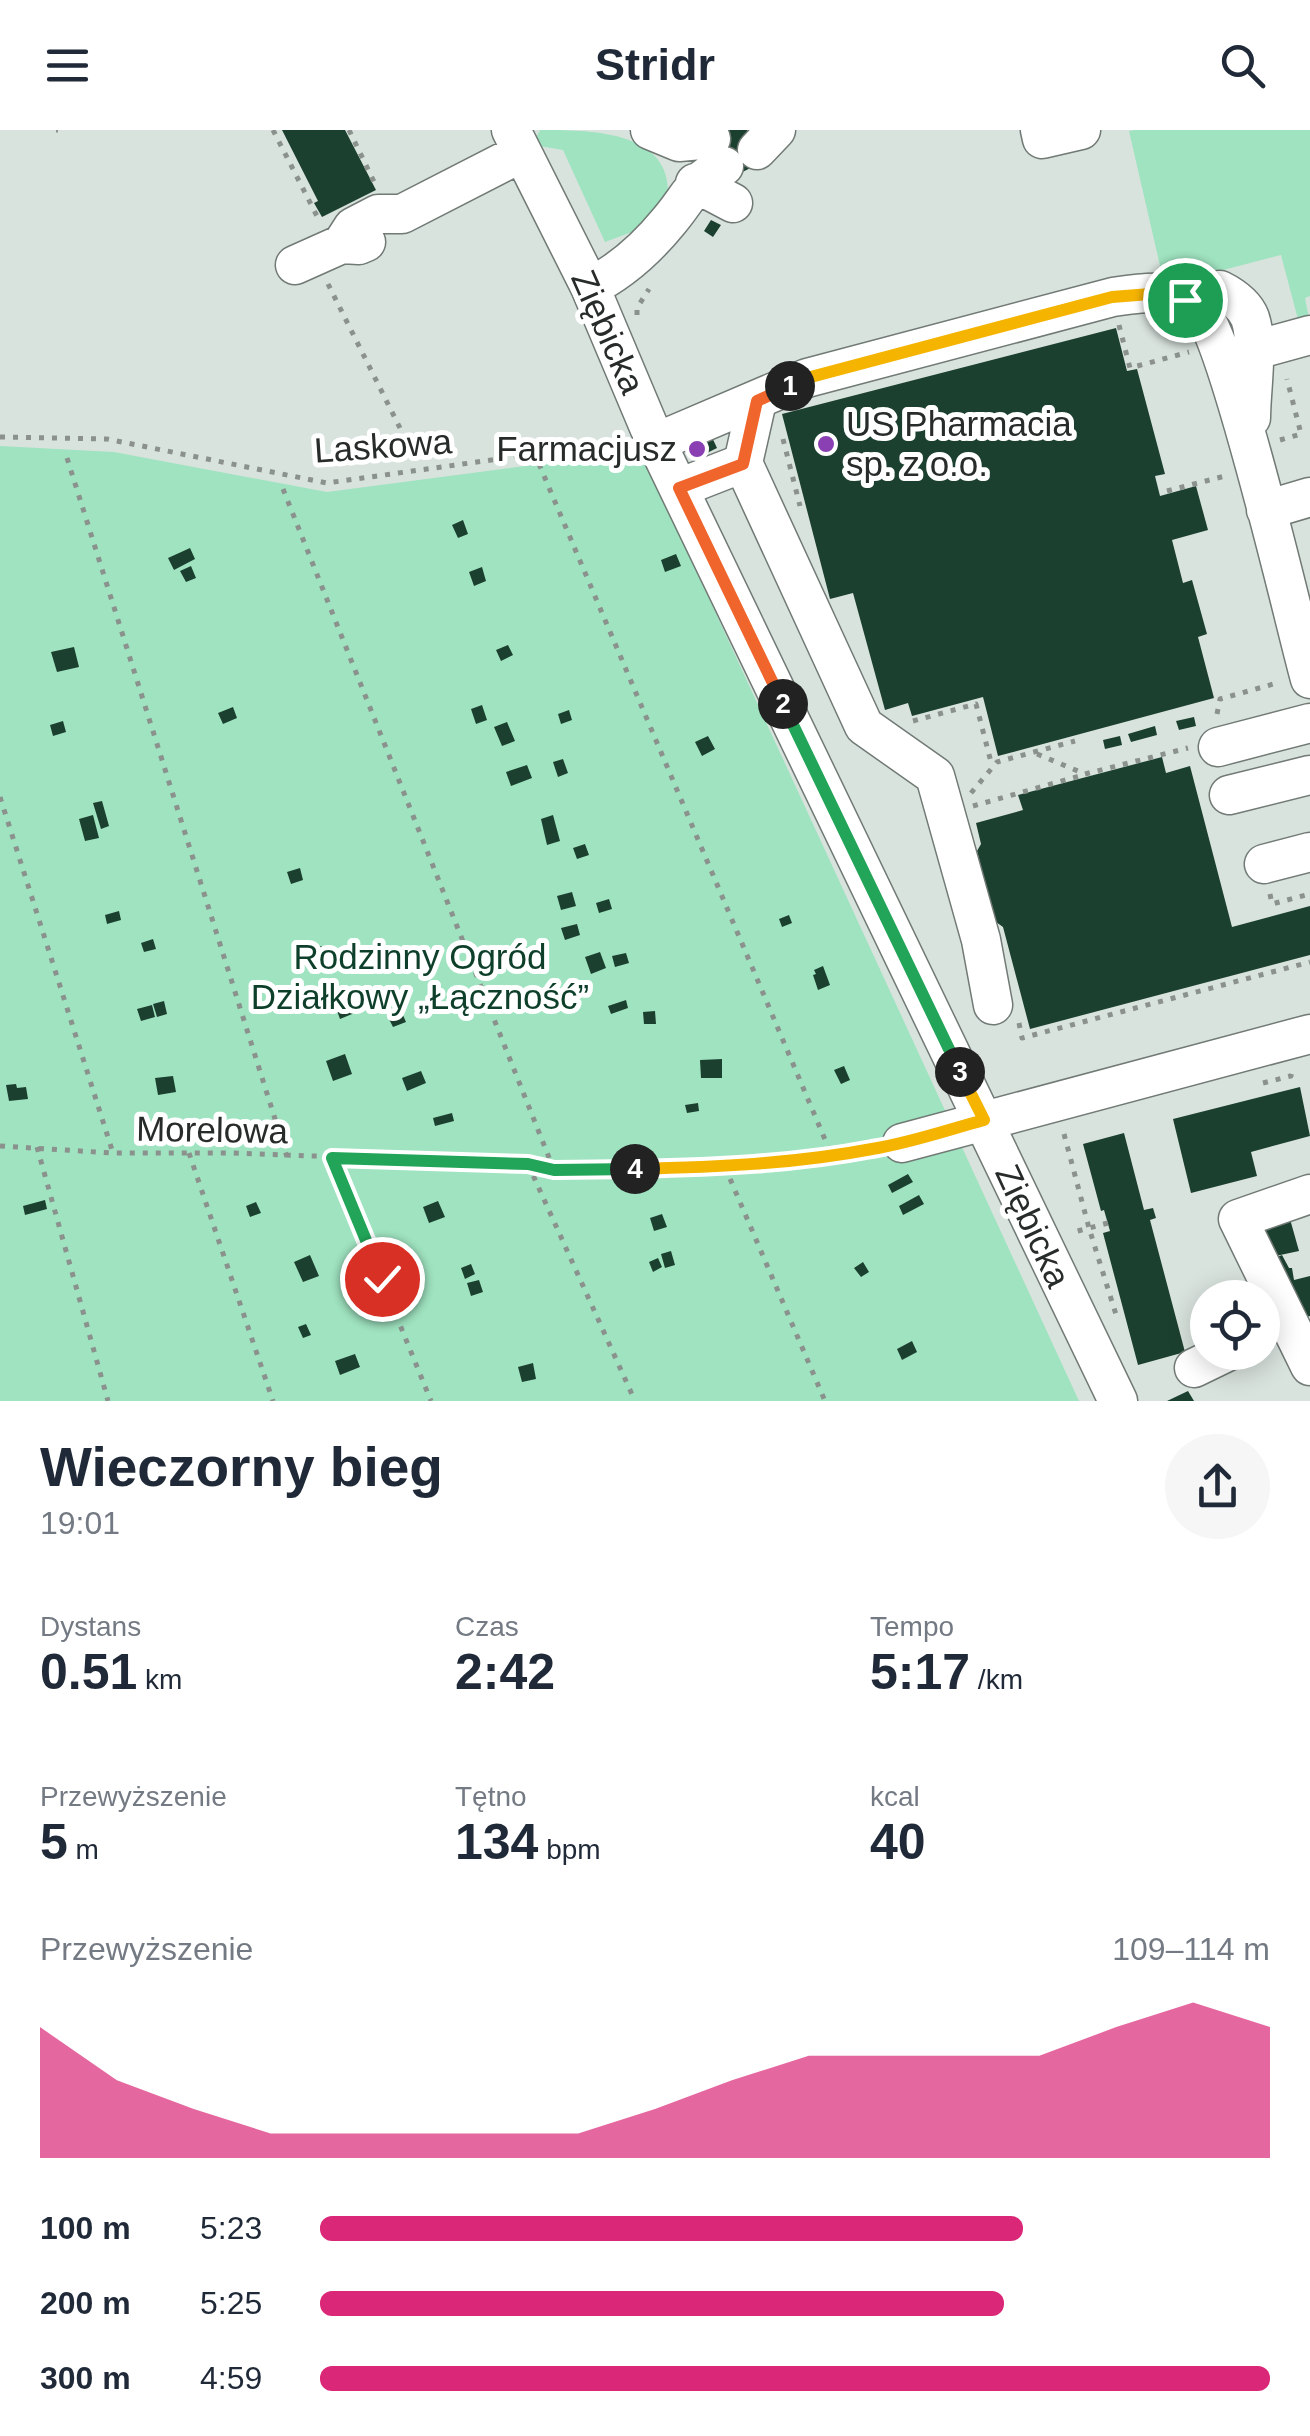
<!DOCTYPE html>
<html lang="pl">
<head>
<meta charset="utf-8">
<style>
	body { margin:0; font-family:Helvetica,sans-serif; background:#f6f6f7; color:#1f2937; height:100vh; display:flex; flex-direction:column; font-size:38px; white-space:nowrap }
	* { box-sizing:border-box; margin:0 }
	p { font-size:32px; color:#747a83 }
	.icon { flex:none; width:55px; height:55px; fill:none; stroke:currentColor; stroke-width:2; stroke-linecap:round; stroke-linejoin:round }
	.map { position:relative; height:1271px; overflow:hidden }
	.drawer { display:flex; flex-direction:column; background:#fff; flex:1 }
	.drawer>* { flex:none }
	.tools { position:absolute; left:1190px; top:1150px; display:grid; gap:20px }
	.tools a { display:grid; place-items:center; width:90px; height:90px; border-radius:50%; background:#fff; box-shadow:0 5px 25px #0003; font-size:50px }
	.pin { position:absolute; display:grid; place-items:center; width:85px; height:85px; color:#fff; margin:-42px; border:5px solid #fff; border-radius:50%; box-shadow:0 2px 10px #0007 }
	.km { position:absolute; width:50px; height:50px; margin:-25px; border-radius:50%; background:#222; color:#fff; font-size:28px; line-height:50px; text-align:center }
	.round { display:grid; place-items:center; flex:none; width:105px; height:105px; border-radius:52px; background:#f6f6f7 }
	.headline { display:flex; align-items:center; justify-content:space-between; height:170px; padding:0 40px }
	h1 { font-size:55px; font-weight:600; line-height:75px }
	.stats { display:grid; grid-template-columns:repeat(3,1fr); gap:15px; height:170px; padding:10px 40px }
	.stats div { display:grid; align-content:center }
	.stats b { font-size:50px; font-weight:600 }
	.stats small { font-size:28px; font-weight:400 }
	.stats p { font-size:28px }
	.chart { height:280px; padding:20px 40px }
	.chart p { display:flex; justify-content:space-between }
	.chart svg { width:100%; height:180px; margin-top:10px; fill:#db2777; opacity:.7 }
	ul { padding:0 40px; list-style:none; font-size:32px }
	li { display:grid; grid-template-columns:160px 120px 1fr; align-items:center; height:75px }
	li i { height:25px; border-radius:12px; background:#db2777 }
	header { display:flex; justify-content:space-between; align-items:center; height:130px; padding:0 40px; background:#fff; font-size:45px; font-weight:600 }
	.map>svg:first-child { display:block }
	.green { fill:#9fe3c0 }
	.building { fill:#1c402f }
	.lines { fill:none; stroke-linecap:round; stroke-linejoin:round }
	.minor-casing { stroke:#717a75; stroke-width:41 }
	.path { stroke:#8b928e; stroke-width:5; stroke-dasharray:5 8; stroke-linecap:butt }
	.minor { stroke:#fff; stroke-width:38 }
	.split-1-casing { stroke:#fff; stroke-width:20 }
	.split-2-casing { stroke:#fff; stroke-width:20 }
	.split-3-casing { stroke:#fff; stroke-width:20 }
	.split-4-casing { stroke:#fff; stroke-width:20 }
	.split-5-casing { stroke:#fff; stroke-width:20 }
	.split-1 { stroke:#f5b400; stroke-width:12 }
	.split-2 { stroke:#f0652b; stroke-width:12 }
	.split-3 { stroke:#22a559; stroke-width:12 }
	.split-4 { stroke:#f5b400; stroke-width:12 }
	.split-5 { stroke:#22a559; stroke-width:12 }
	.poi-dot { fill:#8a40b2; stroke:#fff; stroke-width:4 }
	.labels { text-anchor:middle; stroke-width:10; stroke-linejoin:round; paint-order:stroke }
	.street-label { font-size:35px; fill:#272b29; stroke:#fff }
	.poi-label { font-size:35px; fill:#272b29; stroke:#fff; text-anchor:start }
	.park-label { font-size:35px; fill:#0d3f2a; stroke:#fff }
</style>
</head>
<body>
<header><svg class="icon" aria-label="menu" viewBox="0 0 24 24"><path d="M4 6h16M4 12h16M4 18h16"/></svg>Stridr<svg class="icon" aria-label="search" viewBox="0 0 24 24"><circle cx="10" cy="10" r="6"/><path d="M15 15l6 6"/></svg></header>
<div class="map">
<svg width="1310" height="1271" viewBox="0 0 1310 1271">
	<rect width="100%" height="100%" fill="#d9e3dd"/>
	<!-- green -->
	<path class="green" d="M540,0C589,0 671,0 668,65L632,102L605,112L563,20L539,16L535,10Z
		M1135,0H1310V166L1305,168L1310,194L1300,197L1281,125L1189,149L1170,150L1161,140L1129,1Z
		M0,316L114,322L327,362L641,321L1079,1271H0Z"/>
	<!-- building -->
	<path class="building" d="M282,0H345L376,60L322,87L314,73L318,71Z
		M707,0H747L763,32L730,48Z
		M711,90L721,95L713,107L704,101Z
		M1116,198L1127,241L1137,239L1165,344L1155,346L1160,366L1196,356L1208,400L1172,410L1183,453L1192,450L1207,504L1198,507L1214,568L998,626L983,567L912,586L908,573L885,580L853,463L830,469L782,284Z
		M710,303L717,318L703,325L696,310Z
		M463,390L468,404L458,408L452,395Z
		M190,418L195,429L174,440L168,428Z
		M676,424L681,436L665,442L661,430Z
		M191,436L196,448L186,452L180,441Z
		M482,437L486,451L474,456L469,442Z
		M508,515L513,525L501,531L496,520Z
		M74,517L79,537L57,542L51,522Z
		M482,575L487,590L476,594L471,579Z
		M233,577L237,588L223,594L218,583Z
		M569,580L572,590L561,594L558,584Z
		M1194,587L1196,596L1179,600L1176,591Z
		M63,591L66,602L53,606L50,595Z
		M507,592L515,611L502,616L494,597Z
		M1155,596L1157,605L1131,612L1128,604Z
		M708,606L715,619L702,626L695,612Z
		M1120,606L1122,615L1105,619L1103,610Z
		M1162,627L1166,643L1190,636L1232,797L1310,776V825L1030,899L1003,797L996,792L992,780L977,721L981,714L976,693L1023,680L1018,665Z
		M563,629L568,643L558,647L553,632Z
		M527,635L532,648L511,656L506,642Z
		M102,671L109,696L101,699L93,673Z
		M93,685L99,708L85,711L79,689Z
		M553,685L560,711L547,715L541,689Z
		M585,714L589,725L577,729L573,718Z
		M300,738L303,750L291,754L287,742Z
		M572,762L576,776L561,780L557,766Z
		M609,769L612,779L599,783L596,773Z
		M119,781L121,790L107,794L105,785Z
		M789,785L792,793L782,797L779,789Z
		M577,794L580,805L565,810L561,798Z
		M153,809L156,819L144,822L141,813Z
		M322,816L325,830L308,834L305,820Z
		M600,822L606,838L591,844L585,827Z
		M626,823L629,833L615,837L612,826Z
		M823,836L830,855L818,860L813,845L816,844L814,840Z
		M352,869L357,882L340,889L335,875Z
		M626,870L628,878L611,884L608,876Z
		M164,871L167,884L157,887L153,874Z
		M152,875L155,887L141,891L137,879Z
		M655,881L656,894H644L643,882Z
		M402,883L406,892L393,897L389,889Z
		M345,924L352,944L333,951L326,931Z
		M722,929V948H701L700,930Z
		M844,936L850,950L841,954L834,940Z
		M421,941L426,953L407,961L402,948Z
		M173,946L176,962L158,965L155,948Z
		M16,954L17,958L26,957L28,969L9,971L6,955Z
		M1300,957L1310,1006L1251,1022L1257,1046L1191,1063L1173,989Z
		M698,973L699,981L687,983L685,975Z
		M452,983L454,991L435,996L433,988Z
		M1124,1003L1144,1080L1153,1078L1156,1088L1150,1090L1185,1222L1138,1235L1103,1103L1110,1101L1104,1080L1101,1081L1083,1014Z
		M908,1044L913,1052L892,1063L888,1055Z
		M919,1065L924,1074L903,1085L899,1076Z
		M45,1070L47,1079L25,1085L23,1076Z
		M438,1071L445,1087L429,1093L423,1077Z
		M256,1072L261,1083L250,1087L246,1076Z
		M662,1084L667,1097L654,1101L650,1088Z
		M1290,1089L1299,1121L1271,1127L1262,1095Z
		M671,1121L675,1135L665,1138L661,1124Z
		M310,1125L319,1146L303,1152L294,1132Z
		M1282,1125L1289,1138H1292L1294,1150L1310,1146V1186L1299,1189L1267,1131Z
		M658,1128L662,1137L653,1142L649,1132Z
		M863,1132L869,1142L861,1147L854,1138Z
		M471,1134L475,1144L465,1149L461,1138Z
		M479,1150L483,1162L471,1166L467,1153Z
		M306,1194L311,1205L303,1208L298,1197Z
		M912,1211L917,1222L902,1230L897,1219Z
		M355,1224L360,1237L340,1245L335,1231Z
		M533,1233L536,1249L522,1252L518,1237Z
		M1188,1261L1194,1271H1167Z"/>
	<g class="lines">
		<defs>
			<path id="minor" d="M511,0L590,157L649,297L1118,1271
				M650,0L679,12L711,9
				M1040,0L1042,9L1081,0
				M757,20L776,0
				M695,53L733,73
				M342,114L353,97L378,84H402L521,23
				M295,135L342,114L359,115L366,112
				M590,157C622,141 647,118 669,91C691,65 691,53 724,36
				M1175,165L1220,160C1232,166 1245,175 1250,188C1259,213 1251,261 1251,288
				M1252,221L1310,205
				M757,271L743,333L864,596L935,646L981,810L993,875
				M657,312L807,248L1113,167C1139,163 1172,157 1195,174C1228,199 1294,492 1310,549
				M679,358L743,333
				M1266,380L1310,367
				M1218,617L1310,593
				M1229,665L1310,645
				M1264,734L1310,722
				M902,1013L1310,904
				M1310,1064L1238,1089L1310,1236
				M1194,1238L1227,1222"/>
		</defs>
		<!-- minor casing -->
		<use href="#minor" class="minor-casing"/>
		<!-- path -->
		<path class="path" d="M56,0H58
			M273,0L320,92
			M349,0L376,56
			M328,154L400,298
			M637,185V178L649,159
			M1119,195L1130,238L1189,222
			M0,307L107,309L327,353L606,314L619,309
			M783,309L800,376
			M1280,310L1301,304L1287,249
			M67,328L287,1027
			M539,334L832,1026
			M283,359L554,1040
			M1167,361L1225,346
			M1217,584L1220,569L1277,553
			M913,591L976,574L992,636
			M1037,624L1085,644L1188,618
			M971,663L997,632L1075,611
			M0,667L113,1023
			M973,676L1083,645
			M1270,764L1272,774L1310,764
			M1019,893L1022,908L1310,832
			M1263,953L1291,946L1292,941
			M1064,1004L1089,1098L1070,1103
			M0,1016L113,1023H233L528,1034L554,1040L725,1037L874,1019
			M37,1017L108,1271
			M189,1023L273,1271
			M332,1028L431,1271
			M528,1034L635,1271
			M725,1037L825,1271
			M1108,1093L1089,1098L1118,1191"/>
		<!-- minor -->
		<use href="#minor" class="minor"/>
	</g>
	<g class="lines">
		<defs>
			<path id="split-1" d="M790,256L807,248L1112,167L1163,163L1185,170"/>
			<path id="split-2" d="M783,574L679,358L743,334L757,271L790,256"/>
			<path id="split-3" d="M783,574L960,942"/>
			<path id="split-4" d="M635,1039C714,1037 794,1034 872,1019C910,1013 947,1000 984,990L960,942"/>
			<path id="split-5" d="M382,1149L332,1028L528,1034L554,1040L635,1039"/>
		</defs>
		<!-- split-1 casing -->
		<use href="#split-1" class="split-1-casing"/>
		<!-- split-2 casing -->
		<use href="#split-2" class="split-2-casing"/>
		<!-- split-3 casing -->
		<use href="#split-3" class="split-3-casing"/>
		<!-- split-4 casing -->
		<use href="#split-4" class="split-4-casing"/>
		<!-- split-5 casing -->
		<use href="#split-5" class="split-5-casing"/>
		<!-- split-1 -->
		<use href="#split-1" class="split-1"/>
		<!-- split-2 -->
		<use href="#split-2" class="split-2"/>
		<!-- split-3 -->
		<use href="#split-3" class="split-3"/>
		<!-- split-4 -->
		<use href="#split-4" class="split-4"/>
		<!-- split-5 -->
		<use href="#split-5" class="split-5"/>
	</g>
	<!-- markers -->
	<g class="poi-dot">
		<circle cx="826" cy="314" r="10"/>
		<circle cx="697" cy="319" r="10"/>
	</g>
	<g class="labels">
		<!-- street labels -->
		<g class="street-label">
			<text transform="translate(608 202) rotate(66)" y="12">Ziębicka</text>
			<text transform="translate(383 316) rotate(-4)" y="12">Laskowa</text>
			<text transform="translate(212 1000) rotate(1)" y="12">Morelowa</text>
			<text transform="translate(1033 1096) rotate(65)" y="12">Ziębicka</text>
		</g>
		<!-- poi labels -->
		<g class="poi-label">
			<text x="846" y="306">US Pharmacia<tspan x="846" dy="40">sp. z o.o.</tspan></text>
			<text x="677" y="331" text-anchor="end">Farmacjusz</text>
		</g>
		<!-- park labels -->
		<g class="park-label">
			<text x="420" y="839">Rodzinny Ogród<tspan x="420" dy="40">Działkowy „Łączność”</tspan></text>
		</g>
	</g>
</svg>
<div class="tools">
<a><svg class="icon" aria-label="locate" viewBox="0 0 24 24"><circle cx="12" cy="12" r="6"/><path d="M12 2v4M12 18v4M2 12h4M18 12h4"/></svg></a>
</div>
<div class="pin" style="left:1185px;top:170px;background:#1e9e55"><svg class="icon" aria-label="arrive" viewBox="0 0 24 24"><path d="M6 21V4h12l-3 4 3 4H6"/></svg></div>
<div class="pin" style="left:382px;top:1149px;background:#d93025"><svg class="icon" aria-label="check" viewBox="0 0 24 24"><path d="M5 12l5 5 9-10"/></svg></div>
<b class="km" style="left:790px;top:256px">1</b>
<b class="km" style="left:783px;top:574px">2</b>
<b class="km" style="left:960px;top:942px">3</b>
<b class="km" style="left:635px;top:1039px">4</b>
</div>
<section class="drawer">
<div class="headline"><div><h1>Wieczorny bieg</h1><p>19:01</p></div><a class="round"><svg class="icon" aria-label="share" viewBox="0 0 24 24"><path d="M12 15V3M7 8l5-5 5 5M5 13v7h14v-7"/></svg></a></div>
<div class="stats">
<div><p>Dystans</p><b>0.51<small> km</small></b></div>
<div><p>Czas</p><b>2:42</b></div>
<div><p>Tempo</p><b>5:17<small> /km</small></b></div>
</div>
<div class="stats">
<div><p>Przewyższenie</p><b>5<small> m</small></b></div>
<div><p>Tętno</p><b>134<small> bpm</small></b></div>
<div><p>kcal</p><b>40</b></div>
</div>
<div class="chart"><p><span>Przewyższenie</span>109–114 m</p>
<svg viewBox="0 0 160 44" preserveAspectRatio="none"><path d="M0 44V12L10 25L20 32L30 38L40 38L50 38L60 38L70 38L80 32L90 25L100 19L110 19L120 19L130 19L140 12L150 6L160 12V44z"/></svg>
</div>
<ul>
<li><b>100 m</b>5:23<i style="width:74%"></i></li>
<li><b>200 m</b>5:25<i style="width:72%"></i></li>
<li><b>300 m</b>4:59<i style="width:100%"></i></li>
</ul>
</section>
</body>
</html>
